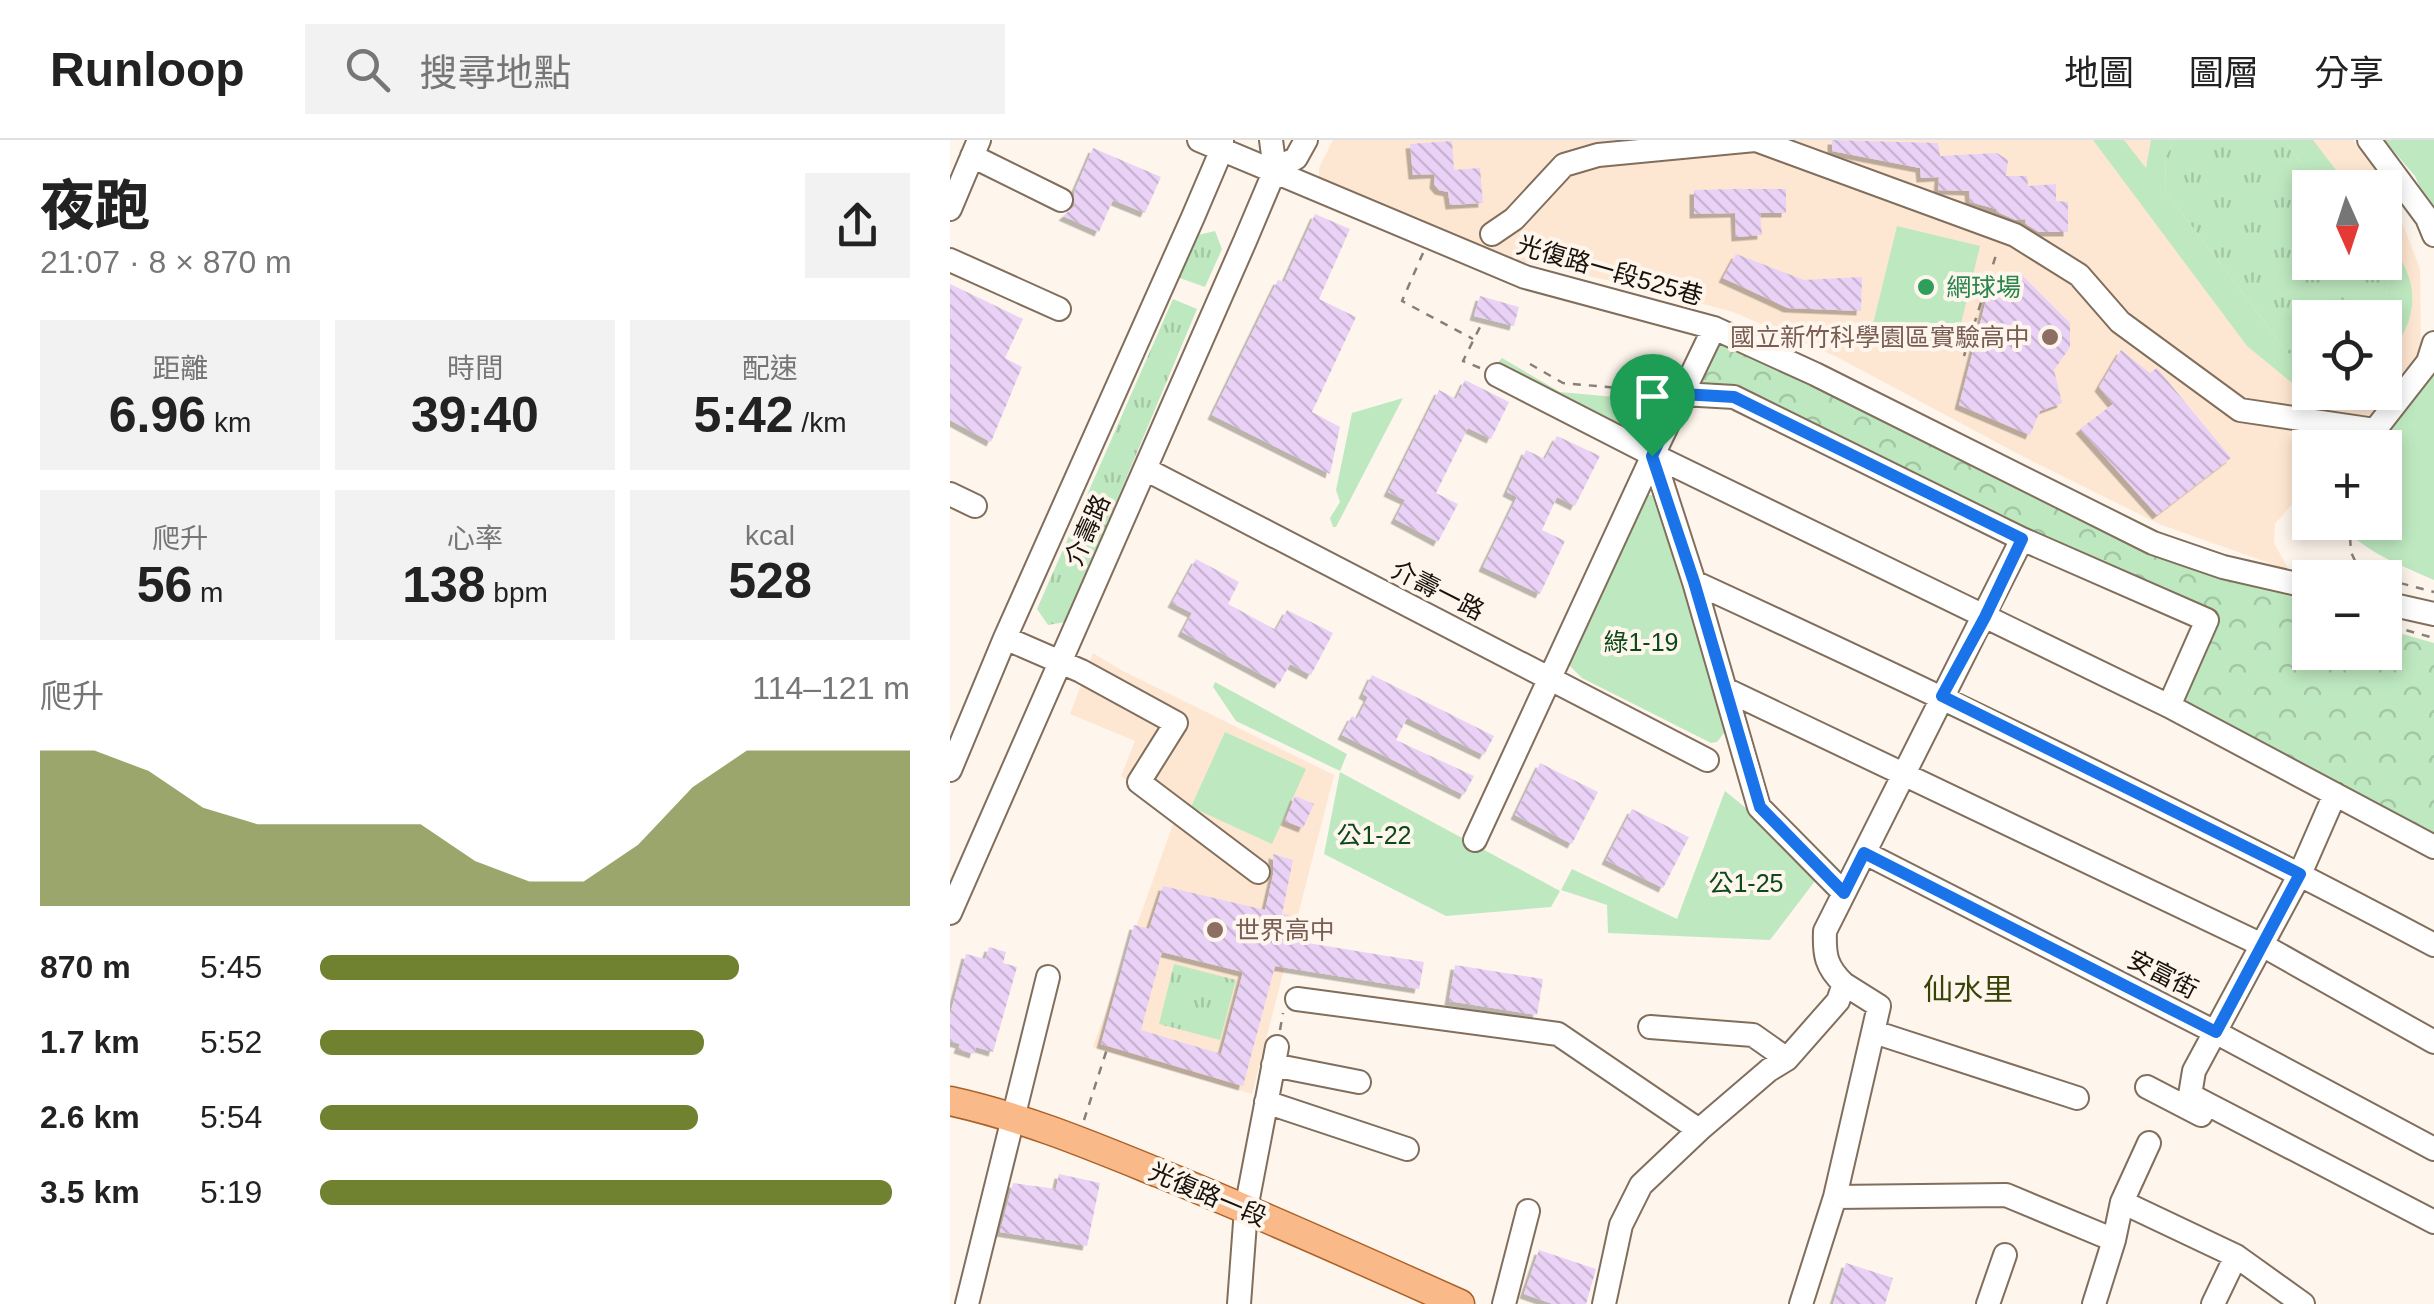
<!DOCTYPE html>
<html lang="zh-TW">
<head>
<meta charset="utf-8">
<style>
	body { margin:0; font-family:Helvetica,"Noto Sans TC",sans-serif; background:#f2f2f2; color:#222; height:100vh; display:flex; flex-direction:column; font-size:38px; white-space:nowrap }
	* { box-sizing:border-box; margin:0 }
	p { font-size:32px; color:#767676 }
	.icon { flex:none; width:55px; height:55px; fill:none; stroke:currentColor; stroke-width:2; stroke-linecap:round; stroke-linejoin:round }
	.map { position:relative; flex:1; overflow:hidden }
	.panel { display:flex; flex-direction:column; background:#fff; width:950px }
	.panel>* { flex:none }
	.needle { width:65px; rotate:177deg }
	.buttons { position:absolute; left:1342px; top:30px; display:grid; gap:20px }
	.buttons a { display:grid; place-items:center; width:110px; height:110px; border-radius:0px; background:#fff; box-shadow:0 5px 15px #0003; font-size:50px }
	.pin { position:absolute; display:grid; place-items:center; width:85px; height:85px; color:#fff; margin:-102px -42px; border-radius:50% 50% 50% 0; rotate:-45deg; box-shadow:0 0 10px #0007 }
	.pin .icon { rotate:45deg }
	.round { display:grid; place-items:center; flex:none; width:105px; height:105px; border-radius:0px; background:#f2f2f2 }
	.overview { display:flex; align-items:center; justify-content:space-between; height:170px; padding:0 40px }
	h1 { font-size:55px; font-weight:800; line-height:75px }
	.stats { display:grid; grid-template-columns:repeat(3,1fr); gap:15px; height:170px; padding:10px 40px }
	.stats div { display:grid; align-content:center; border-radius:0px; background:#f2f2f2; text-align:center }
	.stats b { font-size:50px; font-weight:800 }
	.stats small { font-size:28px; font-weight:400 }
	.stats p { font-size:28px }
	.chart { height:280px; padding:20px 40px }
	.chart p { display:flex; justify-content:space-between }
	.chart svg { width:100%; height:180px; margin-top:10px; fill:#70812f; opacity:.7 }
	ul { padding:0 40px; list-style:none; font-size:32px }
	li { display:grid; grid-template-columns:160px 120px 1fr; align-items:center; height:75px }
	li i { height:25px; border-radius:12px; background:#70812f }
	header { display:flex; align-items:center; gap:60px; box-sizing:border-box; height:140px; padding:0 50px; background:#fff; border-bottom:2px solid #e0e0e0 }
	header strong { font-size:48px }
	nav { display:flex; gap:55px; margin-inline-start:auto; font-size:35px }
	.search { width:700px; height:90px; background:#f2f2f2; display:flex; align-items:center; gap:25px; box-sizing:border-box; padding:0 35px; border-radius:0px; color:#767676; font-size:38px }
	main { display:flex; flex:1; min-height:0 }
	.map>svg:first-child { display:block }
	.built { fill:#fee7d2; fill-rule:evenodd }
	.grass { fill:url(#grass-tufts) }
	.forest { fill:url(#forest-crowns) }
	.park { fill:#bee9c0 }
	.building { fill:url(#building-back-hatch); fill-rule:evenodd; filter:url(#shadow) }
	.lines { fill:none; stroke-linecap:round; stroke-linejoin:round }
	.minor-casing { stroke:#816e5c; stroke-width:26 }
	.major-casing { stroke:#a96128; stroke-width:31 }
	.path { stroke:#888078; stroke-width:2.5; stroke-dasharray:8 8; stroke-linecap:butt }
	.minor { stroke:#fff; stroke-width:22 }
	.major { stroke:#fab988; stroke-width:28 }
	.route-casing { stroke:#fff; stroke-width:20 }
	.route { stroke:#1a73e8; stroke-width:12 }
	.leisure-dot { fill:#2e9e5b; stroke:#fef5ec; stroke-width:4 }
	.education-dot { fill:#8d6e63; stroke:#fef5ec; stroke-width:4 }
	.labels { text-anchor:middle; stroke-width:8; stroke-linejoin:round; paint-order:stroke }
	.street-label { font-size:25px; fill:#19120b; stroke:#fef5ec }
	.leisure-label { font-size:25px; fill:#27864d; stroke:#fef5ec; text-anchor:start }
	.education-label { font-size:25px; fill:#785e54; stroke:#fef5ec; text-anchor:end }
	.park-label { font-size:25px; fill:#0c4818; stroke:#fef5ec }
	.quarter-label { font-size:30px; fill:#384307; stroke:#fef5ec }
</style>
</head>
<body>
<header>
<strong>Runloop</strong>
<div class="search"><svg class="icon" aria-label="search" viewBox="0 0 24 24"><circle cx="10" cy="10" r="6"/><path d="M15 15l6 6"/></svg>搜尋地點</div>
<nav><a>地圖</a><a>圖層</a><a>分享</a></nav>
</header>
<main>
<section class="panel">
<div class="overview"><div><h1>夜跑</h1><p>21:07 · 8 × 870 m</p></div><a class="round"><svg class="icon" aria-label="share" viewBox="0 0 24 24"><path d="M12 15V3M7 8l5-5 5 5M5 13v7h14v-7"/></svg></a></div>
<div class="stats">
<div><p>距離</p><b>6.96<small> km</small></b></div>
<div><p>時間</p><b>39:40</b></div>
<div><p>配速</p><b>5:42<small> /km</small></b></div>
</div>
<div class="stats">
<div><p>爬升</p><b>56<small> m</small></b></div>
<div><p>心率</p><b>138<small> bpm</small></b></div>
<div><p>kcal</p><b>528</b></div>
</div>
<div class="chart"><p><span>爬升</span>114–121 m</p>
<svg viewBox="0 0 160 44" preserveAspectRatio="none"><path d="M0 44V6L10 6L20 11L30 20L40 24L50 24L60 24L70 24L80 33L90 38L100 38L110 29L120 15L130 6L140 6L150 6L160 6V44z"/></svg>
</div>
<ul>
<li><b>870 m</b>5:45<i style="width:71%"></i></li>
<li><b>1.7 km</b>5:52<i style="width:65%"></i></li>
<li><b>2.6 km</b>5:54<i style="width:64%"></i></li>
<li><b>3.5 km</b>5:19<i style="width:97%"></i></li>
</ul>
</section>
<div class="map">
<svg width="1484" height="1164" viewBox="0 0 1484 1164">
	<defs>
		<pattern id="grass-tufts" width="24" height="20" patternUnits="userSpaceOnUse" patternTransform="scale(2.5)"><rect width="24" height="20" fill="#bee9c0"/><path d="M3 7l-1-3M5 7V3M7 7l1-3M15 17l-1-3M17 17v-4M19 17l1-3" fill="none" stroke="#a3c7a4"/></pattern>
		<pattern id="forest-crowns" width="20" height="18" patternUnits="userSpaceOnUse" patternTransform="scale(2.5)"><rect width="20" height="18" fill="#bee9c0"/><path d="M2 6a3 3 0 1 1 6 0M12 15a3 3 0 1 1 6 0" fill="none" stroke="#a3c7a4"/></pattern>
		<pattern id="building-back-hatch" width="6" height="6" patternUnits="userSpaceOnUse" patternTransform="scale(2.5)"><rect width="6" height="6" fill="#ead2f7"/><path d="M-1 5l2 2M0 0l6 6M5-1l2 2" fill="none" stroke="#c8b3d2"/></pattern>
		<filter id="shadow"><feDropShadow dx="-4.5" dy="4.5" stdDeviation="0" flood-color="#0004"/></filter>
	</defs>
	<rect width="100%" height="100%" fill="#fef5ec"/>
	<!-- built -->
	<path class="built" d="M383,0H1403L1439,48L1470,129L1471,219L1435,308H1360V348L1357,347L1325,384L1324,403L1339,430L1209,384L1072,316L887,217L783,172L693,148L556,118L369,40V28ZM1360,48H1435V122H1360ZM1360,178H1435V252H1360Z
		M143,513L173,531L384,635L302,954L143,907L227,673L171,636L185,601L120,574Z"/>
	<!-- grass -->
	<path class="grass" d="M1225,0H1334L1369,47L1360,48V122L1424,123L1438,142L1432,177L1360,178V221L1339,214L1215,51L1216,16Z
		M265,91L272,109L255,147L227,137L244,96Z
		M223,159L247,169L116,482L98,485L87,469Z
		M224,824L286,840L270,900L209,884Z"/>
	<!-- forest -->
	<path class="forest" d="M765,195L1093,354L1360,453V512H1435V489L1484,503V699L1229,561L1265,477L742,251Z"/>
	<!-- park -->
	<path class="park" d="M1143,0H1174L1196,28L1201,0H1225L1216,16L1215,51L1339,214L1360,221V243L1341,242L1297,206Z
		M1334,0H1363L1399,47H1369Z
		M1434,0H1484V80L1465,36Z
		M947,86L1030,106L1005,208L922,188Z
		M1435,95C1471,143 1472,174 1435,222V178L1432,177L1438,142L1424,123L1435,122Z
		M552,218L610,252L720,262L701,299L691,303L546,225Z
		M1484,226V440C1451,425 1413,412 1390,383L1435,382V308L1415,307L1433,297Z
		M453,258L386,387H383L380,378L390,362L386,350L402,273Z
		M696,355H709L777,589L767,602L761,603L632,538L620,526V518Z
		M265,542L397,614L390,631L286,581L263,547Z
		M275,592L356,629L322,704L241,667Z
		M390,632L610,751L601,767L496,776L374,714Z
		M775,651L802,673L865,741L820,800L658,793L657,765L611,750L622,729L727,779Z"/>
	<!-- building -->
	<path class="building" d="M882,0L988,3L990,16L1047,13L1058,20L1056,36H1077L1078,46L1106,44V61L1118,62V92H1089L1076,84L1075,79L1066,80L1047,72L1046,69L1020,62L1019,51L988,50L989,37L971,38L970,28L882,11Z
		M502,1L504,30L530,28L533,63L500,65L498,52L489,50L484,44L485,34L463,35L460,4Z
		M143,8L211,37L195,73L163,60L149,92L113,76L125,66L124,52Z
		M788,49H836V73H810L812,95L786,97L785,73L744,74V50Z
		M365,74L400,89L369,159L406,177L362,272L390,287L380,334L262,275L328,140L334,142Z
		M786,114L854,140L912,137L911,171L838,168L773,138Z
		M1070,133L1120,183V207L1104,230L1112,263L1090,271L1080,295L1009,265L1038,153Z
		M0,144L73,179L55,218L72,227L41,302L0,280Z
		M530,156L569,167L564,186L524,176Z
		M1171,210L1200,233L1207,228L1281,318L1207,375L1130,289L1163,264L1149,247Z
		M515,240L559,262L541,299L518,288L486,353L508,364L488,402L445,379L455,360L438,352L489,250L506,259Z
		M607,296L650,316L625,366L607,357L592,390L615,401L590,454L533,427L567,357L557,352L576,310L595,319Z
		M246,419L289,442L278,464L326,490L337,470L383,493L361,535L340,524L329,544L232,492L242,473L222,463Z
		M422,535L544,596L534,615L457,578L446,600L524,636L514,655L392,595L402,576L407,579L418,557L413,554Z
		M590,623L648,652L622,704L565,675Z
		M345,656L364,664L353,688L335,681Z
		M682,669L739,697L713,748L656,720Z
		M323,714L343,720L332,774L339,775L333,799L474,822L469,849L325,826L293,946L151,904L184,785L199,789L213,746L315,770L323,735ZM212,812L293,832L271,914L191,890Z
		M39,807L56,812L53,823L67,827L43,912L26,907L24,914L8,909L10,904L0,901V875L16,814L35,819Z
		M505,825L593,839L587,875L499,861Z
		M109,1034L150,1043L137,1106L50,1092L63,1043L106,1049Z
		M589,1110L646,1129L636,1164H603L574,1154Z
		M896,1123L943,1138L935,1164H883Z"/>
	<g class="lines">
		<defs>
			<path id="minor" d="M249,0L575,137L764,188L865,234L1203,403L1273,427L1360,447
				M806,0L1065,95L1129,135L1170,182L1290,270L1425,290L1478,222L1484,203
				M1419,0L1477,78L1484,95
				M22,16L111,60
				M325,30L346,18L356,0
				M0,69L29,0
				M542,94L564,79L614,25L648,15L805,0
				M0,120L109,169
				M764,188L703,315L744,442L809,667L894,753
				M547,235L703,315L1219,566L1484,707
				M732,254L784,257L1072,399L1257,480L1219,566
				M195,329L757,620
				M0,354L25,366
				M744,442C994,557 1241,676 1484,805
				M1435,463L1484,474
				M55,498L131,531L226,583L189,642L308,732
				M777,550L1312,805L1484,902
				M0,630L55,498L243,77L272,9V0
				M1385,654L1350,734L1244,931L1240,955L1484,1082
				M525,700L703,315
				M915,713L1265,892L1484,1009
				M0,773L295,101L325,30L321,0
				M347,859L608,894L749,990
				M700,887L803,895L837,919
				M924,892L1127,958
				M323,925L409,942
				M1197,947L1251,975
				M316,962L457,1009
				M885,1057L1056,1055L1164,1100
				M1172,1062L1286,1116L1353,1164
				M17,1164L98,837
				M289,1164L296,1069L327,907
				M554,1164L578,1071
				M654,1164L671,1085L691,1045L749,990L819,930L837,919L888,861L894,844C876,827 874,815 875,791L1072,399
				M851,1164L885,1057L929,866L894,844
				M1038,1164L1055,1115
				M1144,1164L1164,1100L1172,1062L1199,1003
				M1263,1164L1286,1116"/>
			<path id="major" d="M0,961C73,977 140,1005 209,1033C310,1074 410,1119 510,1164"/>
		</defs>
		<!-- minor casing -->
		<use href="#minor" class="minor-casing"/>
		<!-- major casing -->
		<use href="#major" class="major-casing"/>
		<!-- path -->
		<path class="path" d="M473,113L452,161L523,199
			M1014,216L1047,112
			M580,224L613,243L711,252
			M530,228L513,221L531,185
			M1399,382L1401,412L1410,432L1431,438
			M1435,439L1484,452
			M1441,486L1484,498
			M330,890L333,873
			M134,980L157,909"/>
		<!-- minor -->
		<use href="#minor" class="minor"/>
		<!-- major -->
		<use href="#major" class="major"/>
	</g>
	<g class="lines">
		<defs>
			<path id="route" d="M732,254L784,257L1072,399L1035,477L992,556L1350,734L1266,892L914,713L894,753L810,667L744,442L702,316Z"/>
		</defs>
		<!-- route casing -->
		<use href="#route" class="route-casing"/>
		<!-- route -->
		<use href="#route" class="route"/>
	</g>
	<!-- markers -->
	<circle class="leisure-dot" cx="976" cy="147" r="10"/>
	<g class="education-dot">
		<circle cx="1100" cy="197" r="10"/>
		<circle cx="265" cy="790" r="10"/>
	</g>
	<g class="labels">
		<!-- street labels -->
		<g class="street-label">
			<text transform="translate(660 130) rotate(16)" y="9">光復路一段525巷</text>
			<text transform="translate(137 390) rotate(-66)" y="9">介壽路</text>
			<text transform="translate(488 450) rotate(27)" y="9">介壽一路</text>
			<text transform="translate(1213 834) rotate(27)" y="9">安富街</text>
			<text transform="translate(258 1054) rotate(23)" y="9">光復路一段</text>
		</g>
		<!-- leisure labels -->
		<g class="leisure-label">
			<text x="996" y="156">網球場</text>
		</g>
		<!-- education labels -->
		<g class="education-label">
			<text x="1080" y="206">國立新竹科學園區實驗高中</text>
			<text x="285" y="799" text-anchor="start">世界高中</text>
		</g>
		<!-- park labels -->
		<g class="park-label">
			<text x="691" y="511">綠1-19</text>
			<text x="424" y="704">公1-22</text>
			<text x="796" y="752">公1-25</text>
		</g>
		<!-- quarter labels -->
		<g class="quarter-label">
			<text x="1018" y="860">仙水里</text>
		</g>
	</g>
</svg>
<div class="buttons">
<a><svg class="needle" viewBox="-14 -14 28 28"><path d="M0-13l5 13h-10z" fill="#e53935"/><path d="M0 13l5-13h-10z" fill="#767676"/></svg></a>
<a><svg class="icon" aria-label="locate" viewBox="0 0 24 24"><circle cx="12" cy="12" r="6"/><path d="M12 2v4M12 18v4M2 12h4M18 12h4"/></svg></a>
<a>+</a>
<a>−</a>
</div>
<div class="pin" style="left:702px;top:316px;background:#1e9e55"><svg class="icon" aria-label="arrive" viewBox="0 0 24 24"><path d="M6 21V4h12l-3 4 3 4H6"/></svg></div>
</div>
</main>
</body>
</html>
